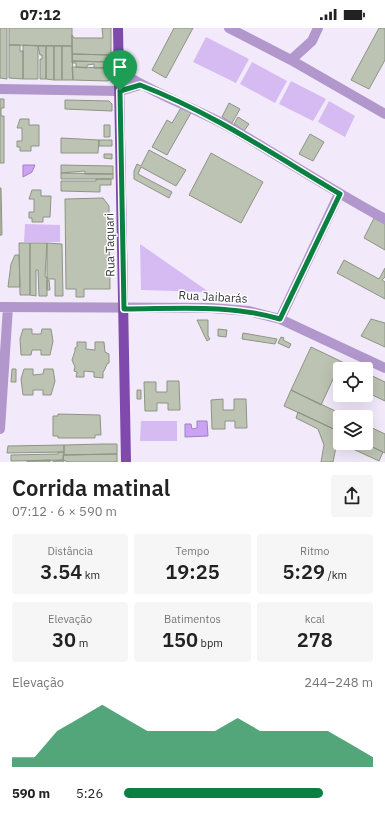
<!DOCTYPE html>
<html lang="pt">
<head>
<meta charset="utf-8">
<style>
	body { margin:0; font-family:"IBM Plex Sans",sans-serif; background:#f6f6f6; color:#222; height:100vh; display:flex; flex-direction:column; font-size:15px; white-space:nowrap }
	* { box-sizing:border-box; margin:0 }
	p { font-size:13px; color:#767676 }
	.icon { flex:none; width:22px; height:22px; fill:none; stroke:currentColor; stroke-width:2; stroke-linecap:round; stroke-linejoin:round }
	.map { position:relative; height:434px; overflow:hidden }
	.drawer { display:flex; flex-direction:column; background:#fff; flex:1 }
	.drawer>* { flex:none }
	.buttons { position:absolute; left:333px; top:334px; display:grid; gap:8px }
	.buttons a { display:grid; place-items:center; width:40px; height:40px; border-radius:4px; background:#fff; box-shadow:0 4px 16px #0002; font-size:20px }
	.pin { position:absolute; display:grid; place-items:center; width:34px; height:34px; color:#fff; margin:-41px -17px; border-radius:50% 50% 50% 0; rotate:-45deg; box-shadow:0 0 4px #0007 }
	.pin .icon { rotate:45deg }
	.round { display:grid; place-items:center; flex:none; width:42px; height:42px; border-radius:4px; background:#f6f6f6 }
	.headline { display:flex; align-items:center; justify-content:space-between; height:68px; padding:0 12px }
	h1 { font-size:22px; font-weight:600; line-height:30px }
	.metrics { display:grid; grid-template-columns:repeat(3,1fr); gap:6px; height:68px; padding:4px 12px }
	.metrics div { display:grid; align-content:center; border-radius:4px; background:#f6f6f6; text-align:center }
	.metrics b { font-size:20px; font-weight:600 }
	.metrics small { font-size:11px; font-weight:400 }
	.metrics p { font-size:11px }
	.chart { height:112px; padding:8px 12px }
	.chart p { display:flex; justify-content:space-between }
	.chart svg { width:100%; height:72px; margin-top:4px; fill:#0b8043; opacity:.7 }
	ul { padding:0 12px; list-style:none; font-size:13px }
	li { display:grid; grid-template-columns:64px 48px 1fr; align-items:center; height:30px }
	li i { height:10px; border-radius:5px; background:#0b8043 }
	.status { display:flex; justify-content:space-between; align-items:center; height:28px; padding:0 20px; background:#fff; direction:ltr }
	.status svg { height:11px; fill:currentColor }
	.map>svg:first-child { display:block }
	.green { fill:#d6bbf3 }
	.water { fill:#cba2f4; stroke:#9f82bd }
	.building { fill:#bcc3b2; stroke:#8d9484 }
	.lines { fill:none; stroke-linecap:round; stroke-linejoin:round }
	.minor { stroke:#b297cd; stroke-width:10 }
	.major { stroke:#7f4aac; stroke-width:10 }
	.route-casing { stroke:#fff; stroke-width:8 }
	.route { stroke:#0b8043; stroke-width:5 }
	.labels { text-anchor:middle; stroke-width:3; stroke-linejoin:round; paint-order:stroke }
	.street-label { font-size:12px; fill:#39363d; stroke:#fff }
</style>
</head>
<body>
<div class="status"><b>07:12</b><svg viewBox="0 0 49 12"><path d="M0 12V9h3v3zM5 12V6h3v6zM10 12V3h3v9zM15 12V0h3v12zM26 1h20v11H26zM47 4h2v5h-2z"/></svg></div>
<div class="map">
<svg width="385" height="434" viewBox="0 0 385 434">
	<rect width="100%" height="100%" fill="#f2eafb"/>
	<!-- green -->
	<path class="green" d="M206,9L249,31L236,55L193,34Z
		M252,34L287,53L275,75L240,56Z
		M291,53L326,71L313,93L279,76Z
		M329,73L355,88L345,109L318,94Z
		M25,196L60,197V214H24Z
		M140,216L209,264L141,262Z
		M141,393H177V413H140Z"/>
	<!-- water -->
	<path class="water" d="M23,137H35L32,144L23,149Z
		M197,393H207L208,408L185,409V396H191L192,401L197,400Z"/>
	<!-- building -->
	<path class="building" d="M0,0H7V51L0,50Z
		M9,0H72V18L9,17Z
		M102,0H111V27L72,26V7L74,10H103Z
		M174,0H193L166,50L152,42Z
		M379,0H385V32L369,61L351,52Z
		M9,17H20V23H23V51L9,50Z
		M23,17L38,18V51H23Z
		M38,18H46V51H40V31H42V27H40Z
		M46,18H54V52L46,51Z
		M54,18H62V52H54Z
		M62,18H72L73,52H62Z
		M72,26L111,27V34L72,33Z
		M72,33L111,34V40H94V36L87,37V40L76,39V35H72Z
		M72,39L111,40V49L108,53L73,52Z
		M0,71H4V80H1V88H4V135H0Z
		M65,72L109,73L112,76V83L65,81Z
		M229,75L240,81L232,95L222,89Z
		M182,78L192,83L167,127L152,119L167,92L172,95Z
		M238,89L249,96L244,103L234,96Z
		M20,91H29V97H39V118H31V123H20V119H17V113H22V100H17Z
		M104,97H110V109H104Z
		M310,106L324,114L313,133L299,126Z
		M61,110L99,112L98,125H61Z
		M99,112H112V118H99Z
		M149,122L186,142L176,158L141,139L138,146L172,164L169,170L134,151V143L137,136L141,138Z
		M211,125L263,154L241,195L189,167Z
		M104,126H112V131L104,130Z
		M61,137L113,138V146H85V143L61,145Z
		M61,145L113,146V151H61Z
		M96,151H111V157H100V164L61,163V153H96Z
		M0,160H1L2,207H0Z
		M32,162H41V168H51L50,189H43V194H32V190H29V184H34V171H29Z
		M103,170L109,178L110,261H84V269H76V261H66L65,171Z
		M374,190L385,196V222L364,210Z
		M19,215H30V267H20Z
		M30,215H47L45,249H47V268H39L38,242H36V268L30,267Z
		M47,215L62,216L63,268H55V251H47Z
		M15,227H19L20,259H8L11,236Z
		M344,232L379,251L385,240V249L382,252L385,254V271L337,245Z
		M47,252H49L50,262H47Z
		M371,291L385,295V319L361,308Z
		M197,292H208V308L210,311L207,313Z
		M23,301H32V306H41L42,301H51L53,313L50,327H41V322H32L31,327H21L20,311Z
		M218,301L227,302L226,309L218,308Z
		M243,305L277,311L275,316L242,311Z
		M281,309L284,310L283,312L291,316L289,320L278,315Z
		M77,314H86V321L95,322V314H104L105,324L109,326V335L107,336L104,343L103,344V350L94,349V344L84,343V349H76L77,344L74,343L75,339L72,332L75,323V320L77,319Z
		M311,319L357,341H340V352L334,349L321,377L291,362Z
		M12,341H16V354H11Z
		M24,341H33V347L43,346L44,341H53L55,353L51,367H43V362H33V367H23L21,351Z
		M366,345L385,354V373L366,364Z
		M167,353H179L180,382H168V375H157V383H145L144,354H156V364H167Z
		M137,362H141V371H137Z
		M291,362L348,389H340V404L284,378Z
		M223,371V382H234V371H246L247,400H235V393H225V401H212L211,372Z
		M298,384L340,404V415L337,414L333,434H321L324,417L318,401L296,390Z
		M58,386L100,387L101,407H95V410H58V408H53V388H58Z
		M366,397L385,406V425L364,415H366Z
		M340,415H364L383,424L379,433Z
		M103,416H117V426L64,427V417Z
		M64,417V424L7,425L8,418Z
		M58,424H64L63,432L11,433V427L58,426Z
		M117,426V434H69L63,432V427Z
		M50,432V434H27V433Z
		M53,433L63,432L64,434H53Z"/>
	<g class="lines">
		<!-- minor -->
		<path class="minor" d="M229,0L291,32L385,86
			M291,32L312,13L318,0
			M119,43C156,68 200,81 238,104C287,133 335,164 385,191
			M0,61L120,63L140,57
			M0,279L211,280L249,283L280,291L385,340
			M280,291L339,166
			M0,401L8,279"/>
		<!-- major -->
		<path class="major" d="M118,0L126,434"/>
	</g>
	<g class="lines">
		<defs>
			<path id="route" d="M140,57C211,84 274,127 340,166L280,291C230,276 176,281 124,281L120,63Z"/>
		</defs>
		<!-- route casing -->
		<use href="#route" class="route-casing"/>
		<!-- route -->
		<use href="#route" class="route"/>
	</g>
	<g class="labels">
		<!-- street labels -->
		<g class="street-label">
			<text transform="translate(110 217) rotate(-91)" y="4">Rua Taquari</text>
			<text transform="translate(213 269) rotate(3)" y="4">Rua Jaibarás</text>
		</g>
	</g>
</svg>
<div class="buttons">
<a><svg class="icon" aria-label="locate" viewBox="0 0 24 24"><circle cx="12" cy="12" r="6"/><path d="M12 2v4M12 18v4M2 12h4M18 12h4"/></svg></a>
<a><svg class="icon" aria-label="layers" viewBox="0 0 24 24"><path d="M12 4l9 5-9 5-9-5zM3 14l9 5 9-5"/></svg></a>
</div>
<div class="pin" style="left:120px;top:63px;background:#1e9e55"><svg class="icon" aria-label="arrive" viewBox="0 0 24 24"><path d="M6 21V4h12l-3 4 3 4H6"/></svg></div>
</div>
<section class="drawer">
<div class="headline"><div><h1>Corrida matinal</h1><p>07:12 · 6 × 590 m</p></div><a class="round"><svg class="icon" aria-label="share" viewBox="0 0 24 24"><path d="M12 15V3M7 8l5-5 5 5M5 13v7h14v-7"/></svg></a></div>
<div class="metrics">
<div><p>Distância</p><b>3.54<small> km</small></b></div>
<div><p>Tempo</p><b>19:25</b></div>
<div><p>Ritmo</p><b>5:29<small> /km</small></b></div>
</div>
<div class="metrics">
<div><p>Elevação</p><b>30<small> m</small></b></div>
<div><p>Batimentos</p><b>150<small> bpm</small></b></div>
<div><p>kcal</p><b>278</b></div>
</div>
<div class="chart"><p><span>Elevação</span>244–248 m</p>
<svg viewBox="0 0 160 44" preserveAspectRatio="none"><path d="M0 44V38L10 38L20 22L30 14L40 6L50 14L60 22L70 22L80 22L90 22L100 14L110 22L120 22L130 22L140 22L150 30L160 38V44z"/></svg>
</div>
<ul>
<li><b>590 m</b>5:26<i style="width:80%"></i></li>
</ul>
</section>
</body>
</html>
